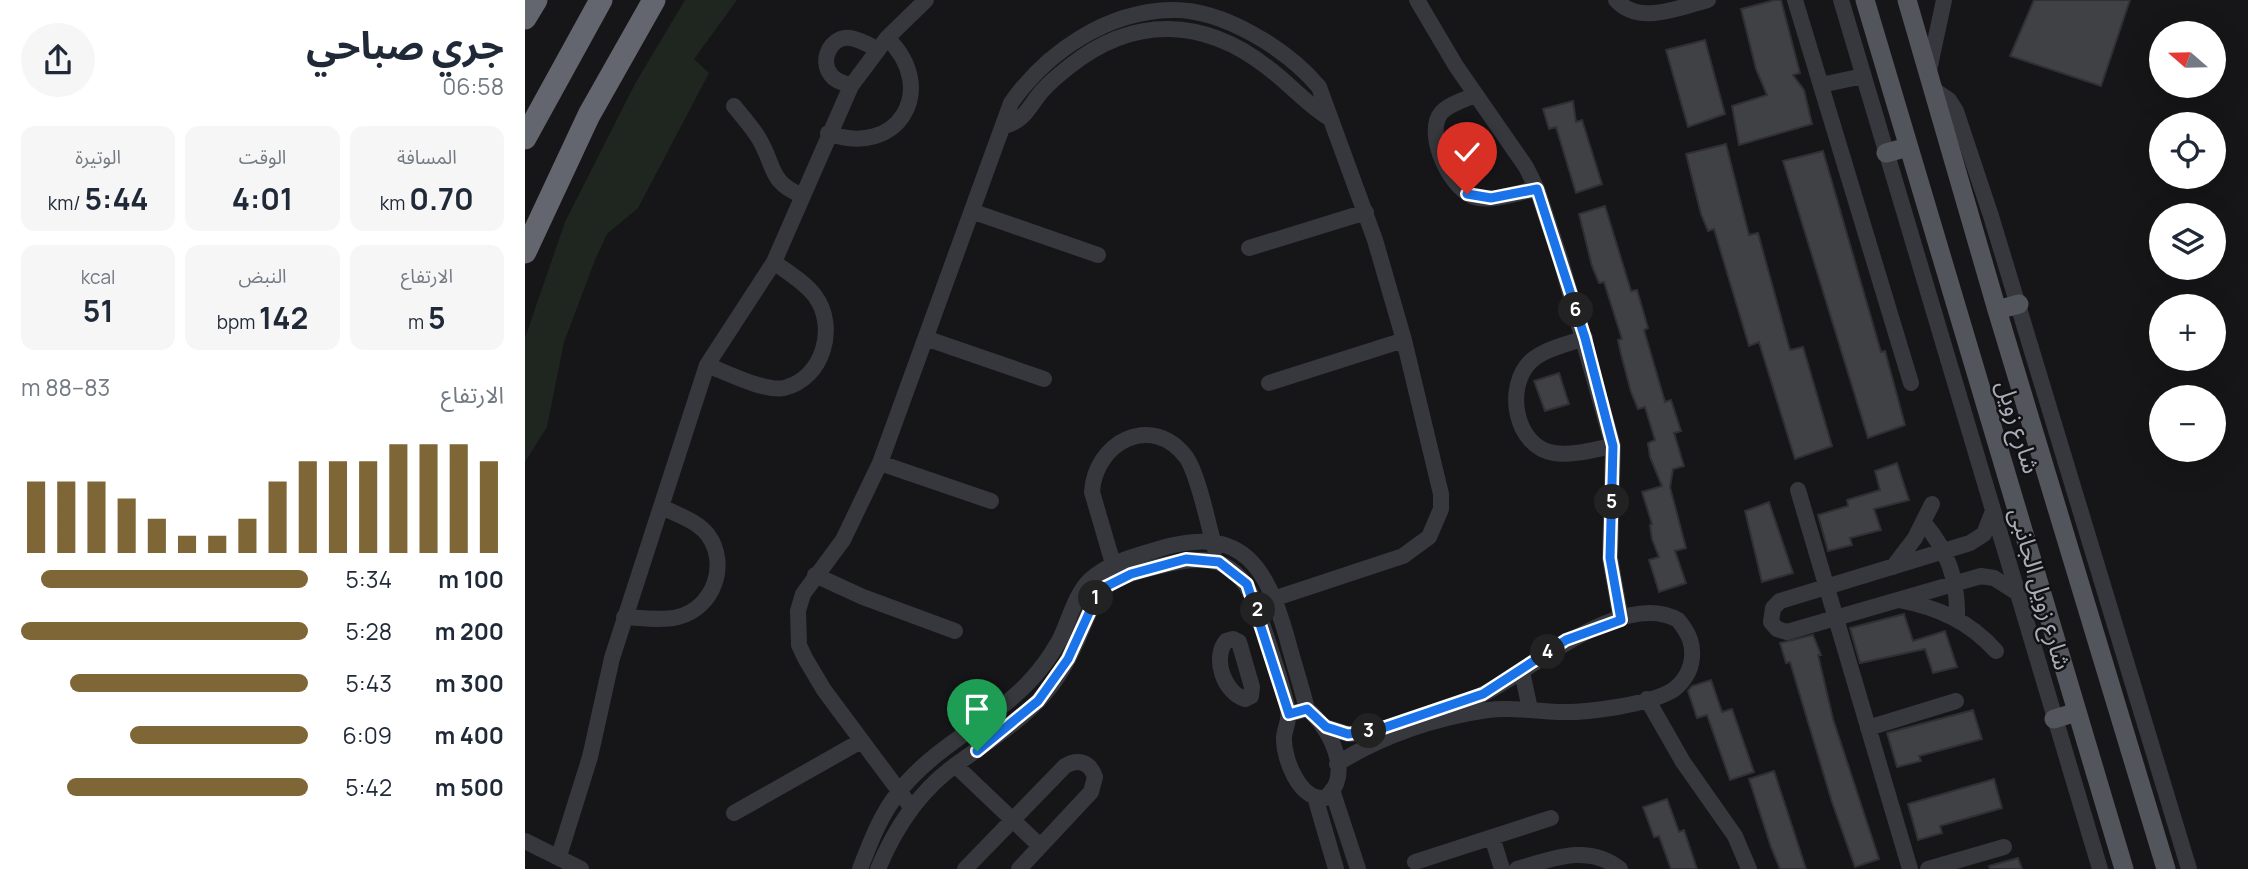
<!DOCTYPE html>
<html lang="ar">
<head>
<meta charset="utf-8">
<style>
	body { margin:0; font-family:Manrope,"Noto Sans Arabic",sans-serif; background:#f6f6f7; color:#1f2937; direction:rtl; height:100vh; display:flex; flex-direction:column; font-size:26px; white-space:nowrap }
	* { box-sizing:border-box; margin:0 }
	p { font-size:23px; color:#747a83 }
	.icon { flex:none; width:38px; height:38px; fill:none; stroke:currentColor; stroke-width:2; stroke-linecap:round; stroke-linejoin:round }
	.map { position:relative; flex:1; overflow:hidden; direction:ltr }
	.details { display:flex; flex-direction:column; background:#fff; width:525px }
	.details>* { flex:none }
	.needle { width:46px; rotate:290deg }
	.tools { position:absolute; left:1624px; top:21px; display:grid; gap:14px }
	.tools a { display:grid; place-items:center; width:77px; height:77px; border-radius:50%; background:#fff; box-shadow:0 7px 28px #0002; font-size:35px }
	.pin { position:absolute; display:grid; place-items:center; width:60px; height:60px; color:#fff; margin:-72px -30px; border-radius:50% 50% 50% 0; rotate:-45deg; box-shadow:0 0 7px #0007 }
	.pin .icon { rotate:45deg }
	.km { position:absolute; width:35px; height:35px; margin:-18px; border-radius:50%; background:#222; color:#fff; font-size:19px; line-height:35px; text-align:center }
	.round { display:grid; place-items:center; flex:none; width:74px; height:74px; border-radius:37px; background:#f6f6f7 }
	.summary { display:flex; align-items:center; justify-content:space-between; height:119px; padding:0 21px }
	h1 { font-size:38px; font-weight:700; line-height:52px }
	.metrics { display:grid; grid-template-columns:repeat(3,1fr); gap:10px; height:119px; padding:7px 21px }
	.metrics div { display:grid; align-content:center; border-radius:14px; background:#f6f6f7; text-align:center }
	.metrics b { font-size:30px; font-weight:700 }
	.metrics small { font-size:19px; font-weight:400 }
	.metrics p { font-size:19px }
	.chart { height:196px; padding:14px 21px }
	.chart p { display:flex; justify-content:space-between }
	.chart svg { width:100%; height:126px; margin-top:7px; stroke:#7e6636; stroke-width:6 }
	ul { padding:0 21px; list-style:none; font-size:23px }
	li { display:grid; grid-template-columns:112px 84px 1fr; align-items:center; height:52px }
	li i { height:18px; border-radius:9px; background:#7e6636 }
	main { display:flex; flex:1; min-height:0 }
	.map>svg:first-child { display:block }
	.green { fill:#1e261f }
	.building { fill:#404145; stroke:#303034; stroke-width:2 }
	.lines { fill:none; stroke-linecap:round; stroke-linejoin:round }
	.minor { stroke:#37383d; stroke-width:16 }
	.major { stroke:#53555c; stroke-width:19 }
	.highway { stroke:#63666e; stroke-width:23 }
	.route-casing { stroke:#fff; stroke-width:14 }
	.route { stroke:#1a73e8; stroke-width:9 }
	.labels { text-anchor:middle; stroke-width:5; stroke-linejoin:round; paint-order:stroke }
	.street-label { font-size:24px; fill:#a8adb8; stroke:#111113 }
</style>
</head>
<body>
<main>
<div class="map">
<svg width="1723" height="869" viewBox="0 0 1723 869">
	<rect width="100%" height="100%" fill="#161618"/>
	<!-- green -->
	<path class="green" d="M160,0H212L169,59L184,73L113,208L82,234L70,260L39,342L22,427L0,462V338L40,222L111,82Z"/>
	<!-- building -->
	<path class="building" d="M1250,0H1256L1275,73L1268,75L1279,90L1287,124L1214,145L1207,106L1242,95L1231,69L1216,9Z
		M1509,0H1605L1576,86L1485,56Z
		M1180,40L1200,114L1163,127L1141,50Z
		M1048,101L1051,122L1057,120L1077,184L1051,193L1031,127L1024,129L1018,109Z
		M1201,144L1224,235L1233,233L1265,350L1278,347L1307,446L1270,459L1234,342L1224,346L1189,229L1183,231L1176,214L1161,154Z
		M1298,151L1356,352L1360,351L1380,425L1343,438L1258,161Z
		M1080,206L1106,291L1112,290L1123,328L1119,330L1140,402L1146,400L1156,431L1149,433L1159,466L1148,469L1145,487L1161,548L1150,551L1161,583L1134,592L1124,560L1134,557L1127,539L1125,525L1127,524L1117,492L1137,486L1125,457L1123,443L1130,440L1120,407L1113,409L1106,392L1096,354L1093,340L1097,339L1079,282L1074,283L1067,266L1054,214Z
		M1034,373L1044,404L1020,411L1009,381Z
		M1372,463L1384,500L1349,509L1356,530L1325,538L1327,545L1303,551L1293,515L1323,506L1322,500L1355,490L1350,471Z
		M1244,502L1268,573L1237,582L1220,511Z
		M1379,614L1388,641L1420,631L1432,667L1408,673L1400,649L1335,663L1325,628Z
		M1288,635L1296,655H1293L1308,719L1354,859L1330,867L1307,802L1265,662L1261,663L1255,643Z
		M1186,680L1197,712L1207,709L1229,772L1205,780L1182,715L1172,718L1163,691L1167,686Z
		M1448,710L1457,739L1394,756L1396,761L1372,767L1362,733Z
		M1249,771L1270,835L1281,869H1255L1246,847L1224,779Z
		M1469,779L1477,808L1415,826L1417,833L1393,840L1383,804Z
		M1142,799L1154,832L1159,830L1172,869H1146L1134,836L1129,837L1118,807Z
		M1493,858L1497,869H1465L1464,866Z"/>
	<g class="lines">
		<!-- minor -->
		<path class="minor" d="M892,0L931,66L1001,167L1012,189L1036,261L1088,446L1085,558L1096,619
			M1091,0C1114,26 1155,7 1183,0
			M1270,0L1386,383
			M1316,0L1575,869
			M1404,70L1419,0
			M1296,85L1338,76
			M326,86C319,83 310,81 306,75C294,60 306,36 325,38C334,39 344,45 352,49
			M1408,89L1424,100L1431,111L1466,216L1664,869
			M950,95C939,100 924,104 916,113C899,134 926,193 953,198C971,201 994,192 1012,189
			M209,106C217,116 226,126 233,137C251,166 242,181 278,196
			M479,126C500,121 504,106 517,91C525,82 536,73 545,66C609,15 679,18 742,67C764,83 781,104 804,118
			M303,133C373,159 415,89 362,38
			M449,212L573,255
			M724,248L841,212
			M1060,338C1043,344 1019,349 1006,361C979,387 990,447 1029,453C1048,456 1070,449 1088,446
			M403,339L519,379
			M182,365C200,372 240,392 259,388C298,379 313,327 290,296C281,283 262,272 249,262
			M744,383L879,340
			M355,463L466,501
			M1273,490L1385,869
			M1468,511L1459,534L1445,543L1255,601L1248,608L1246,622L1252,629L1262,632L1456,576L1469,578L1491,592
			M1399,523C1423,551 1433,580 1432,618
			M1368,567L1390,538L1407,504
			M591,574L567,492C570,442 627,412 661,457C673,473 684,528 690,549
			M290,575L338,597L430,631
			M1374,600C1414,608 1444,621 1471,651
			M99,617C117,618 137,621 153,617C189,608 204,564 183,535C172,521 153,515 137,507
			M708,639L714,642L727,687L726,696L720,699C699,693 687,658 701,641Z
			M997,672L1005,709
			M1122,699L1158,762L1210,836L1224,869
			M801,727L823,734L838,733C877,725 919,712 956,695C1004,673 1097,588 1153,620C1164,633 1170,646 1166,664C1164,673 1157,684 1148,690C1124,705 1061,713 1033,712C1009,711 987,707 963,710C912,717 855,736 812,764
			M1343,728L1431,701
			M430,765L515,846
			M807,790L833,869
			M790,797L811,869
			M386,807L299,690L280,658L274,645L273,611L278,594L318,540L355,463L486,103C522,52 582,11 647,10C698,9 762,49 794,87L850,240L879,340L916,494V509L904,537L878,556L751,598
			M209,813L336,741
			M967,837L977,869
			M0,841L56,869
			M34,856L65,757L87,658L182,365L249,262L326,86L362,38L401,0
			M890,862L1026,818
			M335,869C345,843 355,816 373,793C407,748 463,724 502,684C515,671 525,657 534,641C544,622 549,596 565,580C586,561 611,556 637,548C719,524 742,569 762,638C768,661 776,685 782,709
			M353,869C370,828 395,790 432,764C459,744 488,727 512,702C528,686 541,665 550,645C559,627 564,607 576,592C587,578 607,573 623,569C671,557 706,548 730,602C741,637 755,674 763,710C765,719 760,728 759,737C758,757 774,801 800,798C830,776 804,726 782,709L764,714
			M440,869L540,766C553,758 565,762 570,777L566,792L494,869
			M992,869C1027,859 1063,843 1095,869
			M1403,869L1479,847"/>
		<!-- major -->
		<path class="major" d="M1340,0L1599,869
			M1382,0L1472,310L1641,869
			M1361,153L1383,147
			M1472,310L1494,304
			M1529,719L1552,712"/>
		<!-- highway -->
		<path class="highway" d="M0,18L11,0
			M0,138L76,0
			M0,252L64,115L129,0"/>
	</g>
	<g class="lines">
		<defs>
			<path id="route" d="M452,751L513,701L543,659L569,602L580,587L606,574L661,559L694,562L722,584L764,714L782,709L801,727L823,734L852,730L958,694L1041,640L1096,620L1085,558L1088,446L1060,338L1012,189L966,198L942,194"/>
		</defs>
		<!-- route casing -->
		<use href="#route" class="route-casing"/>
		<!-- route -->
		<use href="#route" class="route"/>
	</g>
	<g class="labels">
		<!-- street labels -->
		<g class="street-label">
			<text transform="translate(1493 427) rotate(73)" y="8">شارع زويل</text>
			<text transform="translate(1515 589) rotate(74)" y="8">شارع زويل الجانبى</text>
		</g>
	</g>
</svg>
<div class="tools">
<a><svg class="needle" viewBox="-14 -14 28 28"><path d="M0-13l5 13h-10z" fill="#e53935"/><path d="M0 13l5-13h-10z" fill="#747a83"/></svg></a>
<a><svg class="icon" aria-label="locate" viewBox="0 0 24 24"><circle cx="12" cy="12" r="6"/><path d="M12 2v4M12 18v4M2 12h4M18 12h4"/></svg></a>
<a><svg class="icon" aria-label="layers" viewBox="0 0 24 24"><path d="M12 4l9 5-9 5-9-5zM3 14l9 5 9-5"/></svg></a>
<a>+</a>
<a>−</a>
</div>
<div class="pin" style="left:452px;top:751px;background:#1e9e55"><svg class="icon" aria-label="arrive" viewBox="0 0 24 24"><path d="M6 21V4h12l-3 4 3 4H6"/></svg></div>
<div class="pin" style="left:942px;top:194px;background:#d93025"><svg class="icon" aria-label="check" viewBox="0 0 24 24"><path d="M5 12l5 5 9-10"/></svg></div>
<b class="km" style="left:571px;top:598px">1</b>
<b class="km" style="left:733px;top:610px">2</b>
<b class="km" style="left:844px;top:731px">3</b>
<b class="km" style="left:1023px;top:652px">4</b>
<b class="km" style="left:1087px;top:502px">5</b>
<b class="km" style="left:1051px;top:310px">6</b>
</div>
<section class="details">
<div class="summary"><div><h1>جري صباحي</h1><p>06:58</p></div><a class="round"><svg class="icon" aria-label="share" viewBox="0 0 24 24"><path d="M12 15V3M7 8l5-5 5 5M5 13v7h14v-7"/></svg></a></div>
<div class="metrics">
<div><p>المسافة</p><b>0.70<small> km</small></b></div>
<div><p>الوقت</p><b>4:01</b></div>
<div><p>الوتيرة</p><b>5:44<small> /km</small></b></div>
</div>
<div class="metrics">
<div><p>الارتفاع</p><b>5<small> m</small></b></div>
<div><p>النبض</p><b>142<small> bpm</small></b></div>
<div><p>kcal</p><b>51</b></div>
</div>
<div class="chart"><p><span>الارتفاع</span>83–88 m</p>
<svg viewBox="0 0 160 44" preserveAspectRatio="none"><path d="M5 44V19M15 44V19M25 44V19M35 44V25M45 44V32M55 44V38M65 44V38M75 44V32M85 44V19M95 44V12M105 44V12M115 44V12M125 44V6M135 44V6M145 44V6M155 44V12"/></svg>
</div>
<ul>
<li><b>100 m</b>5:34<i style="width:93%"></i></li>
<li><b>200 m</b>5:28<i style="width:100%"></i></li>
<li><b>300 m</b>5:43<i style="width:83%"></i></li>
<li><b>400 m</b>6:09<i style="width:62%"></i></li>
<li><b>500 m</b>5:42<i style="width:84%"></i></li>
</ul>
</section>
</main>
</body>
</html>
